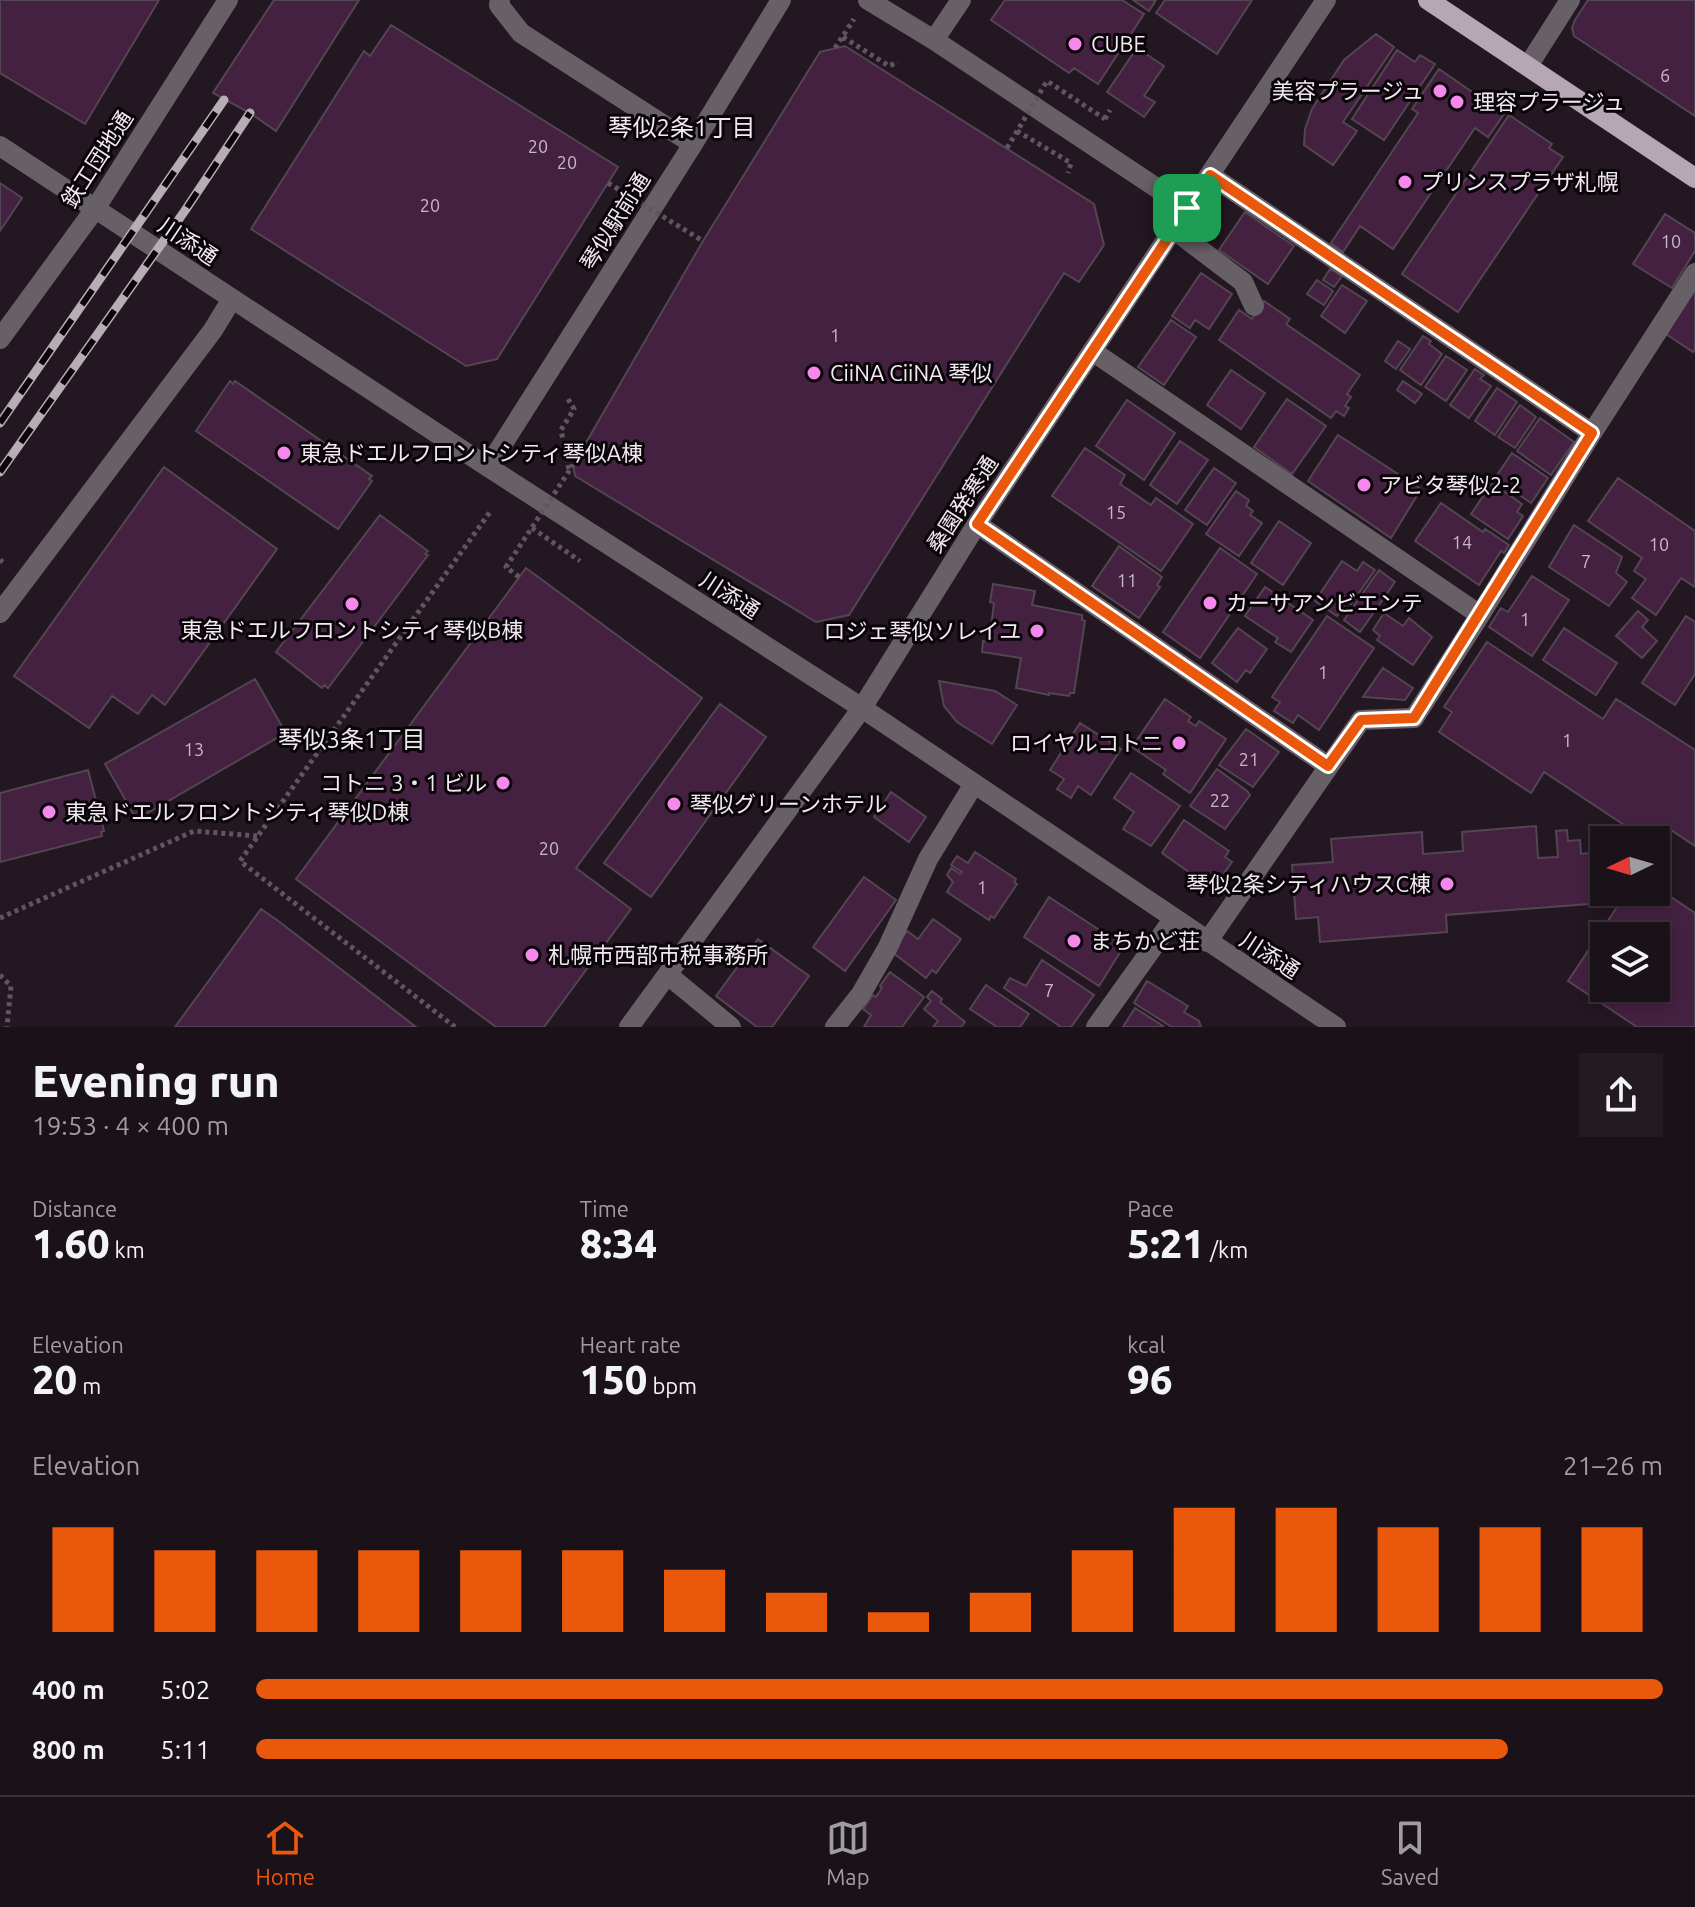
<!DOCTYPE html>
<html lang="en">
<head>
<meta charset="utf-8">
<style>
	body { margin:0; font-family:Ubuntu,"Noto Sans JP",sans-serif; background:#231a22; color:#f1f3f6; height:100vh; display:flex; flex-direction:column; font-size:30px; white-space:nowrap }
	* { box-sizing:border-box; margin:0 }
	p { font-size:26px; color:#9f9da2 }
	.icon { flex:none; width:44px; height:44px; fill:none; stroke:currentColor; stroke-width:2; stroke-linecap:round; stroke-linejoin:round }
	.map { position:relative; height:1027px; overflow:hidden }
	.panel { display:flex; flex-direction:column; background:#1a1119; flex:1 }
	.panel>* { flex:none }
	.needle { width:52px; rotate:265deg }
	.buttons { position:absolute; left:1590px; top:826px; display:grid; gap:16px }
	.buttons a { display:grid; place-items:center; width:80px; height:80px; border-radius:0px; background:#1a1119; box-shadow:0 4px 12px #0003,0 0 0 2px #383138; font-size:40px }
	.pin { position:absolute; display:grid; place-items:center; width:68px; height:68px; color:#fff; margin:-34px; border-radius:16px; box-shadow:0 4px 12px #0006 }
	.round { display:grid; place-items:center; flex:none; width:84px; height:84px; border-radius:0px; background:#231a22 }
	.summary { display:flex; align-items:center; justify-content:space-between; height:136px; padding:0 32px }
	h1 { font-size:44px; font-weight:800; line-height:60px }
	.stats { display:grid; grid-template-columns:repeat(3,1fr); gap:12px; height:136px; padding:8px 32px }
	.stats div { display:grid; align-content:center }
	.stats b { font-size:40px; font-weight:800 }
	.stats small { font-size:22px; font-weight:400 }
	.stats p { font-size:22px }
	.chart { height:224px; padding:16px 32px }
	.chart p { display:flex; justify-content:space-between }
	.chart svg { width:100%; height:144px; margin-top:8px; stroke:#ea580c; stroke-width:6 }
	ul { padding:0 32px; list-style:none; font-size:26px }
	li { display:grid; grid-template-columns:128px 96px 1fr; align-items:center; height:60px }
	li i { height:20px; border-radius:10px; background:#ea580c }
	.menu { display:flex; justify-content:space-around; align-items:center; height:112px; border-top:2px solid #383138; background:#1a1119; font-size:22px; color:#9f9da2 }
	.menu a { display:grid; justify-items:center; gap:4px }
	.menu .current { color:#ea580c }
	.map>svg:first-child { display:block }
	.building { fill:#442041; stroke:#534551; stroke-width:2; fill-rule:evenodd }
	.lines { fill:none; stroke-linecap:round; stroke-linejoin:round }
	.path { stroke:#61565f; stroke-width:5; stroke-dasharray:4 4; stroke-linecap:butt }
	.minor { stroke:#676066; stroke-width:20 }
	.major { stroke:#b5a7b3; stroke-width:20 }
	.rail-casing { stroke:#b7adb5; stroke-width:9 }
	.rail { stroke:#090508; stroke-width:6; stroke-dasharray:18; stroke-linecap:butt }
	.path-bridge { stroke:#61565f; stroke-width:5; stroke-dasharray:4 4; stroke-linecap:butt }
	.route-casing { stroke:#fff; stroke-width:16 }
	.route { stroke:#ea580c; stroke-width:10 }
	.poi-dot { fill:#f688ed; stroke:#090508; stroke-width:3 }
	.labels { text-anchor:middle; stroke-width:6; stroke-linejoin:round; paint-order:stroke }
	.number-label { font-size:18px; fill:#c6b7c4 }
	.poi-label { font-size:22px; fill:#f2e9f0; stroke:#090508; text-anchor:start }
	.street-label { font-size:22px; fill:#f2e9f0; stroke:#090508 }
	.neighbourhood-label { font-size:24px; fill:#f2e9f0; stroke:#090508 }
</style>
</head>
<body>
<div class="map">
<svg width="1695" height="1027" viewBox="0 0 1695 1027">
	<rect width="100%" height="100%" fill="#231721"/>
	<!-- building -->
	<path class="building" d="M0,0H159L85,124L0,73Z
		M274,0H359L276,131L250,113L213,93Z
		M1005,0H1122L1144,14L1098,84L1074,68L1069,73L991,20Z
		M1133,0H1156L1149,11Z
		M1165,0H1252L1217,54L1156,13Z
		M1588,0H1695V116L1574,36L1572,28L1575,20Z
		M391,25L618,167L497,359L466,366L251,229L364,51L370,56Z
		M1376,34L1394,47L1343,122L1357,131L1333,165L1304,145L1305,129L1312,109L1344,60Z
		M845,46L1094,204L1104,245L1079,282L1064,273L849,615L816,622L575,476L573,465L703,241L820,52Z
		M1137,48L1164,66L1144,96L1155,102L1144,117L1107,92Z
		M1397,50L1415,62L1420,55L1435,64L1384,140L1352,119Z
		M1439,69L1504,114L1488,137L1475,128L1393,249L1360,226L1343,252L1331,243L1418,113L1412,109Z
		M1509,115L1552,144L1549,148L1563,157L1458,312L1402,274Z
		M0,183L22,198L0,231Z
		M1245,212L1294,246L1268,284L1219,250Z
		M1665,214L1695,233V251L1672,288L1633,264Z
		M1330,269L1342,276L1334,287L1323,280Z
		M1201,273L1232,294L1209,329L1195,320L1190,328L1172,316Z
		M1317,280L1333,291L1324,305L1307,294Z
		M1342,285L1367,301L1345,333L1321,316Z
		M1695,289V349L1693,352L1666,334Z
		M1264,301L1290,319L1286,324L1360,375L1347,394L1351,397L1345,406L1349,408L1344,416L1336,411L1331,418L1219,340L1239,310L1252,319Z
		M1171,320L1196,337L1164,385L1138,367Z
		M1423,336L1431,341L1429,344L1442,354L1421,385L1400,370Z
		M1398,341L1410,349L1396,369L1385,361Z
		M1446,356L1467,370L1446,401L1425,387Z
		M1475,369L1484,375L1480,379L1491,386L1469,418L1450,405Z
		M1231,370L1265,393L1241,429L1207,405Z
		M230,381L233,384L235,381L372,476L369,479L372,481L338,529L196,431Z
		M1403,381L1422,394L1415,403L1397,390Z
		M1497,388L1517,402L1495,435L1475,421Z
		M1287,399L1326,426L1292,474L1254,447Z
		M1127,400L1175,433L1144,480L1096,446Z
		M1520,405L1536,417L1515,448L1498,437Z
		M1540,418L1574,442L1551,475L1517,451Z
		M1338,435L1421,489L1391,538L1308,481Z
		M1180,441L1208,460L1177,504L1150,485Z
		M1085,448L1125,475L1120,484L1151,505L1156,498L1193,524L1161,571L1052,496Z
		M1512,453L1548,478L1531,503L1495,478Z
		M164,467L277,549L165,705L152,695L138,714L112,696L89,728L14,676Z
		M1214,468L1236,483L1207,525L1185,510Z
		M1618,478L1695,531V587L1681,578L1656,615L1632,598L1646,579L1634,571L1642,558L1588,521Z
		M1492,483L1522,504L1517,512L1523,516L1508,539L1471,514Z
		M1236,491L1249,500L1246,506L1253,511L1250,515L1262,523L1239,556L1206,534Z
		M1441,503L1483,532L1485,529L1509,545L1504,553L1501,551L1479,585L1415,541Z
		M380,515L428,551L425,554L428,555L328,688L324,685L322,688L276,652Z
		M1279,521L1311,543L1283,585L1251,563Z
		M1574,525L1622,557L1616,573L1627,582L1609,606L1549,567Z
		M1119,546L1162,577L1157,585L1160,587L1139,618L1092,586Z
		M1220,548L1257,574L1200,658L1163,632Z
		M1342,561L1357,571L1363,562L1375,570L1351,604L1347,601L1337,616L1315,601Z
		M526,568L702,698L576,868L631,909L544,1027H496L296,879Z
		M1379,570L1395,582L1360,632L1344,620Z
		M1532,576L1569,600L1532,656L1489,627L1501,608L1508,612Z
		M993,584L1035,591L1032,605L1082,615V620L1085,621L1074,693H1070L1069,696L1049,693V695L1016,688L1021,658L982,652L983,641L989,642L994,603L990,602Z
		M1265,587L1313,620L1291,652L1275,642L1278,638L1245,616Z
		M1638,611L1648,620L1642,627L1657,641L1642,658L1616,636Z
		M1384,613L1403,626L1409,618L1432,637L1413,665L1377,640L1380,636L1373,630Z
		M1327,616L1374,648L1319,730L1298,715L1293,723L1274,711L1280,702L1272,697Z
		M1686,616L1695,622V674L1675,705L1642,683Z
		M1238,628L1267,649L1250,673L1246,670L1237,682L1212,663Z
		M1564,628L1617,663L1596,695L1543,660Z
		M1487,642L1603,719L1616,699L1695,750V846L1668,828L1657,846L1656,840H1647L1544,772L1531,793L1439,732L1452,712L1444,707Z
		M1383,668L1413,688L1405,700L1363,697Z
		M255,679L284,730L281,732L282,735L139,818L136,814L134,815L105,764Z
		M939,681L995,691L1017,705L992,744L957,722L944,706Z
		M1165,699L1191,717L1188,721L1196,726L1199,721L1226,739L1190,793L1163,774L1166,770L1132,747Z
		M720,704L766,737L651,897L604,863Z
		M1080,723L1121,749L1091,795L1078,786L1071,798L1057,789L1064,779L1050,770Z
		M1246,729L1279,752L1253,787L1219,765Z
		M1217,769L1247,791L1250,795L1225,829L1190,806Z
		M88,770L104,831L101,832L102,836L0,862V793Z
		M1131,773L1180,806L1151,846L1123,829L1134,812L1114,798Z
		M891,792L926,817L909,842L874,817Z
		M1184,820L1229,851L1225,857L1232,862L1213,889L1162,853Z
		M1536,826L1538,858L1558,857L1556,831L1567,830L1568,841L1580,840L1581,854L1598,852L1602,903L1446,915L1447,932L1320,942L1318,917L1296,919L1292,865L1333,862L1331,839L1422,832L1423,854L1463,851L1462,832Z
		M975,852L1016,879L1014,882L1017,884L994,918L991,916L989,920L947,892L953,882L947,875L951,868L960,874L962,872L951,865L957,856L968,863Z
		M864,877L896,900L845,971L813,947Z
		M1656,887L1695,913V1027H1637L1568,981L1627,892H1656ZM1604,936H1656V988H1604Z
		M1049,897L1124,946L1099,986L1024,937Z
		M261,909L277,920L416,1027H175Z
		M933,919L961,939L936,973L932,970L926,978L892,952L907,931L918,939Z
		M758,939L809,976L772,1027H757L716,996Z
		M1042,960L1094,995L1071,1027H1061L1004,988L1010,978L1026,986Z
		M890,972L924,997L902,1027H864L871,1015L863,1009L873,995L876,997L882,988L880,986Z
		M1147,981L1188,1006L1184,1012L1199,1021L1201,1027H1172L1134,1003Z
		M986,985L1029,1014L1020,1027H997L970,1009Z
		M932,991L942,999L940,1002L965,1022L961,1027H933L938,1021L924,1009L931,1001L927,997Z
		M1135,1008L1163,1026L1162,1027H1123Z"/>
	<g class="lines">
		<!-- path -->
		<path class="path" d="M843,37L889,66L898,62
			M835,48L854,19
			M1105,119L1110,110
			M1017,131L1071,163L1068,173
			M590,242L601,244L602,242
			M568,399L574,409L561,430L569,470
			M532,528L580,561
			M0,560L3,562
			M0,918L194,831L257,836
			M0,975L11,986L7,1027
			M455,1027L240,861L490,512"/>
		<!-- minor -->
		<path class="minor" d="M500,0L499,5L521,33L693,144
			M868,0L934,40L1187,208
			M934,40L961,0
			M1528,66L1570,0
			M0,146L488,467L862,708L1336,1027
			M1210,175L1592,433
			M1173,229L1243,282L1254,306
			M0,339L95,209L228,0
			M1092,351L1480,615L1592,433L1695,273
			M488,467L693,144L781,0
			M977,524L1328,766
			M0,613L213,330L232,299
			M1207,942L1361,720L1414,718L1480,615
			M668,975L731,1027
			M629,1027L862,708L977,524L1326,0
			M835,1027L861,994L888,947L928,859L974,784
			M1096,1027L1174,918"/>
		<!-- major -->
		<path class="major" d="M1428,0L1695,178"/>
		<defs>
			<path id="rail" d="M0,423L224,100
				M0,472L184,212L250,113"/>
		</defs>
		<!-- rail casing -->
		<use href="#rail" class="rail-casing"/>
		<!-- rail -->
		<use href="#rail" class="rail"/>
		<!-- path-bridge -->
		<path class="path-bridge" d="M1007,148L1047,81L1105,119
			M608,183L703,241
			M519,577L506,567L573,465"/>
	</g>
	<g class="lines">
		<defs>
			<path id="route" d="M1210,175L1592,433L1414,718L1361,720L1328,766L977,524Z"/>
		</defs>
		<!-- route casing -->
		<use href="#route" class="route-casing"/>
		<!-- route -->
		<use href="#route" class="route"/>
	</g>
	<!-- markers -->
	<g class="poi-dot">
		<circle cx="1075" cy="44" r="8"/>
		<circle cx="1440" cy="91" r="8"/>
		<circle cx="1457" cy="102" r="8"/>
		<circle cx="1405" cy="182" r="8"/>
		<circle cx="814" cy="373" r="8"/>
		<circle cx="284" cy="453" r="8"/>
		<circle cx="1364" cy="485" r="8"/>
		<circle cx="1210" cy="603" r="8"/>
		<circle cx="352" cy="604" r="8"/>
		<circle cx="1037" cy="631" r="8"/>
		<circle cx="1179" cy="743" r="8"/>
		<circle cx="503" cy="783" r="8"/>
		<circle cx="674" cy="804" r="8"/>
		<circle cx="49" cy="812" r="8"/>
		<circle cx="1447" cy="884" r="8"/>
		<circle cx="1074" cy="941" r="8"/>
		<circle cx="532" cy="955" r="8"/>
	</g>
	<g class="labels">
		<!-- number labels -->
		<g class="number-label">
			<text x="1665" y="82">6</text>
			<text x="538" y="153">20</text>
			<text x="567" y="169">20</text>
			<text x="430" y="212">20</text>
			<text x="1671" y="248">10</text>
			<text x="835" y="342">1</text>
			<text x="1116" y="519">15</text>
			<text x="1462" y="549">14</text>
			<text x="1659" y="551">10</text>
			<text x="1586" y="568">7</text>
			<text x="1127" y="587">11</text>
			<text x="1525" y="626">1</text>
			<text x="1323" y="679">1</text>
			<text x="1567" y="747">1</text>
			<text x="194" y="756">13</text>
			<text x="1249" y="766">21</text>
			<text x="1220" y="807">22</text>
			<text x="549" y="855">20</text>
			<text x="982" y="894">1</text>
			<text x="1049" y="997">7</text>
		</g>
		<!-- poi labels -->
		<g class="poi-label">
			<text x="1091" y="52">CUBE</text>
			<text x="1424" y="99" text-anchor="end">美容プラージュ</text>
			<text x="1473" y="110">理容プラージュ</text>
			<text x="1421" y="190">プリンスプラザ札幌</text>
			<text x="830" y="381">CiiNA CiiNA 琴似</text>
			<text x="300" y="461">東急ドエルフロントシティ琴似A棟</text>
			<text x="1380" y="493">アビタ琴似2-2</text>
			<text x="1226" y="611">カーサアンビエンテ</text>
			<text x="352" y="638" text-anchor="middle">東急ドエルフロントシティ琴似B棟</text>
			<text x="1021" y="639" text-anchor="end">ロジェ琴似ソレイユ</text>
			<text x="1163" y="751" text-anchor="end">ロイヤルコトニ</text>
			<text x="487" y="791" text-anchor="end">コトニ 3・1 ビル</text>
			<text x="690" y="812">琴似グリーンホテル</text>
			<text x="65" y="820">東急ドエルフロントシティ琴似D棟</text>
			<text x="1431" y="892" text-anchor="end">琴似2条シティハウスC棟</text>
			<text x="1090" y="949">まちかど荘</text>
			<text x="548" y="963">札幌市西部市税事務所</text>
		</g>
		<!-- street labels -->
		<g class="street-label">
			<text transform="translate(97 159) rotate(-57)" y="8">鉄工団地通</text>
			<text transform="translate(615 221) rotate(-58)" y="8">琴似駅前通</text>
			<text transform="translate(188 241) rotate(34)" y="8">川添通</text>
			<text transform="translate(962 504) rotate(-57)" y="8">桑園発寒通</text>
			<text transform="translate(730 595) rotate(33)" y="8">川添通</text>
			<text transform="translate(1270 955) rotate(33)" y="8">川添通</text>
		</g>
		<!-- neighbourhood labels -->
		<g class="neighbourhood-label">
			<text x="682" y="136">琴似2条1丁目</text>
			<text x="352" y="748">琴似3条1丁目</text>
		</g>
	</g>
</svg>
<div class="buttons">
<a><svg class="needle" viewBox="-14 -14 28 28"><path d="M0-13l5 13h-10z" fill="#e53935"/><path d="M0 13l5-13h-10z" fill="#9f9da2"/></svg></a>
<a><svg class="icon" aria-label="layers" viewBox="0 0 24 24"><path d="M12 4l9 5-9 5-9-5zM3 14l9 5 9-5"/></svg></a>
</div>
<div class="pin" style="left:1187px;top:208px;background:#1e9e55"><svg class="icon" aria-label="arrive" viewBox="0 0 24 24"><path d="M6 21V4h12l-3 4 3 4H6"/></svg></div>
</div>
<section class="panel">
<div class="summary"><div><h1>Evening run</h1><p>19:53 · 4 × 400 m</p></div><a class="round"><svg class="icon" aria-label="share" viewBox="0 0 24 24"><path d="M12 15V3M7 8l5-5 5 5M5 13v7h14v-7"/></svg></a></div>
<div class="stats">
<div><p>Distance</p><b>1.60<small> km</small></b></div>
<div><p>Time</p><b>8:34</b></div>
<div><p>Pace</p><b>5:21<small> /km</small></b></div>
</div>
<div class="stats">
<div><p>Elevation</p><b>20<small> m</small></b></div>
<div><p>Heart rate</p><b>150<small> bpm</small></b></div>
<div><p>kcal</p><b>96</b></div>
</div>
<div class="chart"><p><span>Elevation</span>21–26 m</p>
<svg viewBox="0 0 160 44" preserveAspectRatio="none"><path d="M5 44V12M15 44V19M25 44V19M35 44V19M45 44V19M55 44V19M65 44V25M75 44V32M85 44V38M95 44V32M105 44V19M115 44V6M125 44V6M135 44V12M145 44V12M155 44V12"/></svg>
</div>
<ul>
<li><b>400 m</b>5:02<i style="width:100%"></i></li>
<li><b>800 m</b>5:11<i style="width:89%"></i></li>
</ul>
</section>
<nav class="menu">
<a class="current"><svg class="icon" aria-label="home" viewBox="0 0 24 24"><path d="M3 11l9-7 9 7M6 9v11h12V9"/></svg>Home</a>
<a><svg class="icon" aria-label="map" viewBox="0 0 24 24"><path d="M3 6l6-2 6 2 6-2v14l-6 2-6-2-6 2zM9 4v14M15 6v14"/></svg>Map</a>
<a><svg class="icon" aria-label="saved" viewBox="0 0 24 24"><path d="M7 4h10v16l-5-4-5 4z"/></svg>Saved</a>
</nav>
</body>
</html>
